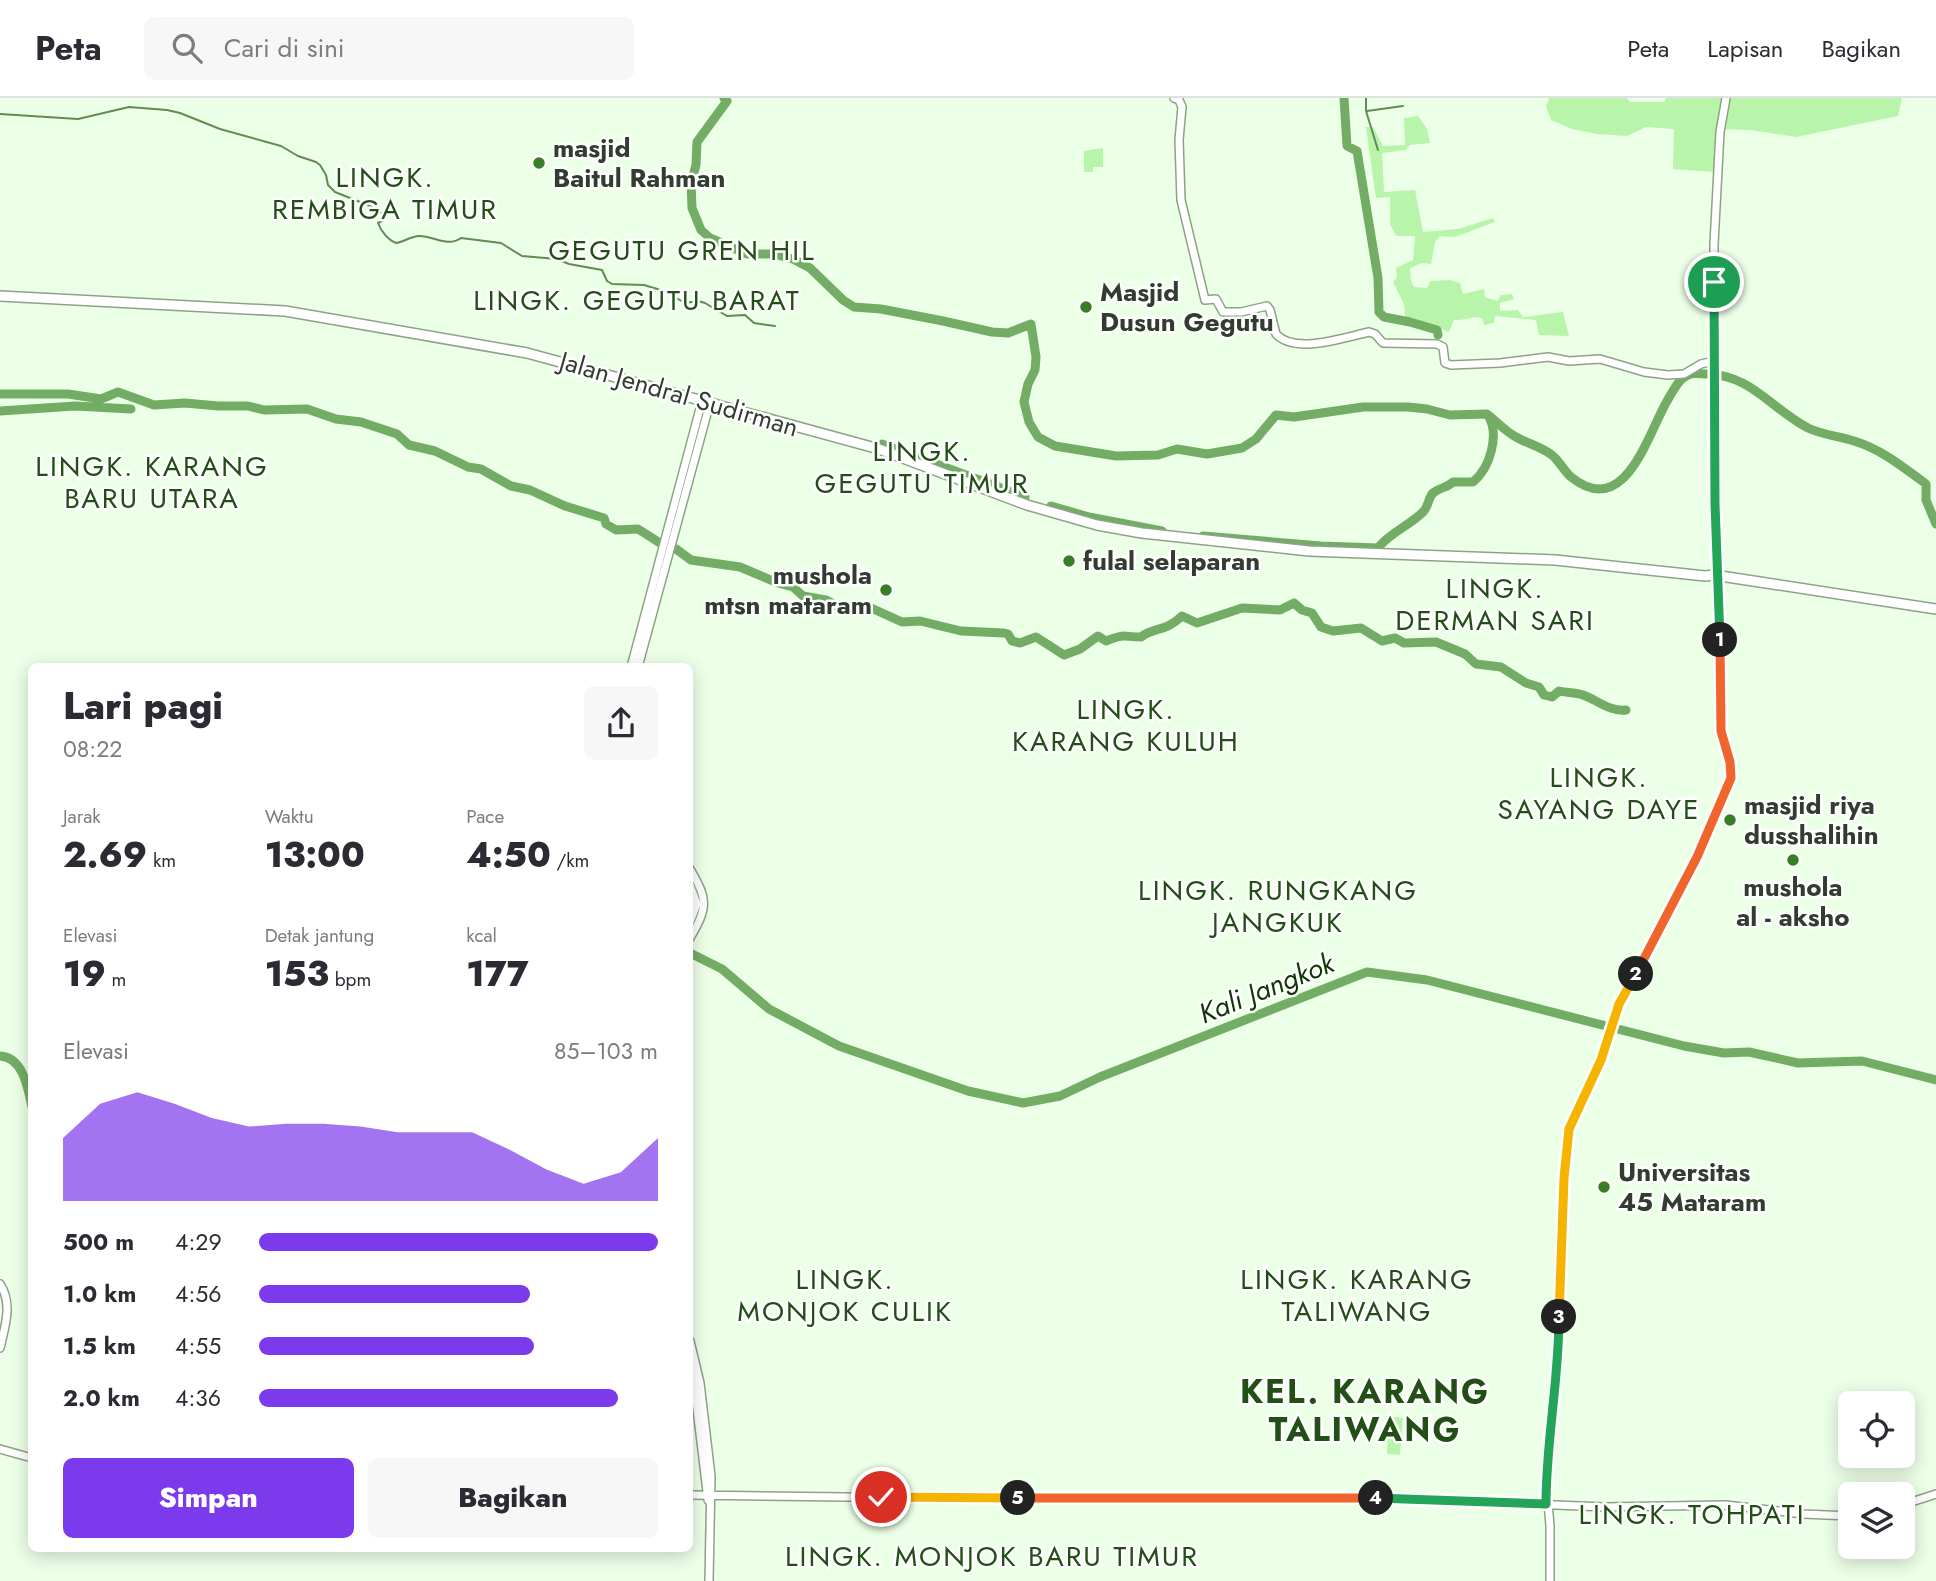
<!DOCTYPE html>
<html lang="id">
<head>
<meta charset="utf-8">
<style>
	body { margin:0; font-family:Jost,sans-serif; background:#f7f7f7; color:#2b2b33; height:100vh; display:flex; flex-direction:column; font-size:26px; white-space:nowrap }
	* { box-sizing:border-box; margin:0 }
	p { font-size:23px; color:#7c7c81 }
	.icon { flex:none; width:38px; height:38px; fill:none; stroke:currentColor; stroke-width:2; stroke-linecap:round; stroke-linejoin:round }
	.map { position:relative; flex:1; overflow:hidden }
	.details { position:absolute; left:28px; top:565px; width:665px; height:889px; display:flex; flex-direction:column; background:#fff; border-radius:10px; box-shadow:0 4px 18px #0003 }
	.details>* { flex:none }
	.fabs { position:absolute; left:1838px; top:1293px; display:grid; gap:14px }
	.fabs a { display:grid; place-items:center; width:77px; height:77px; border-radius:10px; background:#fff; box-shadow:0 4px 18px #0003; font-size:35px }
	.pin { position:absolute; display:grid; place-items:center; width:60px; height:60px; color:#fff; margin:-30px; border:4px solid #fff; border-radius:50%; box-shadow:0 2px 7px #0007 }
	.km { position:absolute; width:35px; height:35px; margin:-18px; border-radius:50%; background:#222; color:#fff; font-size:19px; line-height:35px; text-align:center }
	.round { display:grid; place-items:center; flex:none; width:74px; height:74px; border-radius:10px; background:#f7f7f7 }
	.headline { display:flex; align-items:center; justify-content:space-between; height:119px; padding:0 35px }
	h1 { font-size:38px; font-weight:800; line-height:52px }
	.figures { display:grid; grid-template-columns:repeat(3,1fr); gap:10px; height:119px; padding:7px 35px }
	.figures div { display:grid; align-content:center }
	.figures b { font-size:35px; font-weight:800 }
	.figures small { font-size:19px; font-weight:400 }
	.figures p { font-size:19px }
	.chart { height:196px; padding:14px 35px }
	.chart p { display:flex; justify-content:space-between }
	.chart svg { width:100%; height:126px; margin-top:7px; fill:#7c3aed; opacity:.7 }
	.cta { display:flex; gap:14px; margin-top:auto; padding:14px 35px }
	.cta a { flex:1; height:80px; border-radius:10px; background:#7c3aed; color:#fff; font-size:28px; font-weight:800; line-height:80px; text-align:center }
	.cta a+a { background:#f7f7f7; color:#2b2b33 }
	ul { padding:0 35px; list-style:none; font-size:23px }
	li { display:grid; grid-template-columns:112px 84px 1fr; align-items:center; height:52px }
	li i { height:18px; border-radius:9px; background:#7c3aed }
	header { display:flex; align-items:center; gap:42px; box-sizing:border-box; height:98px; padding:0 35px; background:#fff; border-bottom:2px solid #e1e1e2 }
	header strong { font-size:33px }
	nav { display:flex; gap:38px; margin-inline-start:auto; font-size:24px }
	.search { width:490px; height:63px; background:#f7f7f7; display:flex; align-items:center; gap:18px; box-sizing:border-box; padding:0 24px; border-radius:10px; color:#7c7c81; font-size:26px }
	.map>svg:first-child { display:block }
	.green { fill:#b9f4ab }
	.lines { fill:none; stroke-linecap:round; stroke-linejoin:round }
	.stream { stroke:#608b55; stroke-width:2 }
	.river { stroke:#73ad65; stroke-width:9 }
	.secondary-casing { stroke:#8da387; stroke-width:10 }
	.highway-casing { stroke:#8da387; stroke-width:12 }
	.secondary { stroke:#fff; stroke-width:7 }
	.highway { stroke:#fff; stroke-width:9 }
	.split-1-casing { stroke:#fff; stroke-width:14 }
	.split-2-casing { stroke:#fff; stroke-width:14 }
	.split-3-casing { stroke:#fff; stroke-width:14 }
	.split-4-casing { stroke:#fff; stroke-width:14 }
	.split-5-casing { stroke:#fff; stroke-width:14 }
	.split-6-casing { stroke:#fff; stroke-width:14 }
	.split-1 { stroke:#22a559; stroke-width:9 }
	.split-2 { stroke:#f0652b; stroke-width:9 }
	.split-3 { stroke:#f5b400; stroke-width:9 }
	.split-4 { stroke:#22a559; stroke-width:9 }
	.split-5 { stroke:#f0652b; stroke-width:9 }
	.split-6 { stroke:#f5b400; stroke-width:9 }
	.poi-dot { fill:#377e24; stroke:#fff; stroke-width:2.5 }
	.labels { text-anchor:middle; stroke-width:5; stroke-linejoin:round; paint-order:stroke }
	.poi-label { font-size:26px; font-weight:bold; fill:#333c31; stroke:#fff; text-anchor:start }
	.street-label { font-size:26px; fill:#333c31; stroke:#fff }
	.neighbourhood-label { font-size:28px; letter-spacing:2px; fill:#214f15; stroke:#fff }
	.water-label { font-size:28px; font-style:italic; fill:#0f3704; stroke:#fff }
	.district-label { font-size:33px; font-weight:bold; letter-spacing:2px; fill:#214f15; stroke:#fff }
</style>
</head>
<body>
<header>
<strong>Peta</strong>
<div class="search"><svg class="icon" aria-label="search" viewBox="0 0 24 24"><circle cx="10" cy="10" r="6"/><path d="M15 15l6 6"/></svg>Cari di sini</div>
<nav><a>Peta</a><a>Lapisan</a><a>Bagikan</a></nav>
</header>
<div class="map">
<svg width="1936" height="1483" viewBox="0 0 1936 1483">
	<rect width="100%" height="100%" fill="#ecffe7"/>
	<!-- green -->
	<path class="green" d="M1549,0H1627L1630,4H1664L1666,0H1902L1898,18L1796,39L1750,32L1716,31L1715,74L1673,71L1674,31L1646,29L1627,38L1597,36L1572,31L1551,22L1546,8Z
		M1418,18L1427,31L1430,45L1410,47L1406,52L1382,55L1384,94L1415,92L1423,134L1458,131L1493,120L1495,124L1455,139L1440,138L1435,144L1431,166L1422,165L1410,170L1411,183L1414,189L1427,190L1430,183L1450,182L1460,185L1463,196L1484,191L1485,199L1497,203L1501,197L1512,196L1514,201L1500,205V213L1518,212L1523,219L1563,214L1569,238L1539,237L1536,222L1495,218L1494,225L1484,227L1482,220C1473,217 1464,223 1454,222L1449,234L1439,230L1431,234L1406,228L1404,206L1393,184L1397,179L1396,170L1413,162L1415,138H1396L1390,126V99L1376,100L1366,29H1373L1383,48L1405,47L1404,20Z
		M1103,50V69H1093V74H1084V53Z
		M1389,1318L1403,1320L1400,1357L1387,1356Z"/>
	<g class="lines">
		<!-- stream -->
		<path class="stream" d="M1366,0V13L1378,52
			M1367,13L1403,8
			M0,16L78,21L129,9L167,12L180,15L220,31L281,48L298,58L316,64L320,67L326,77L328,87L335,94L370,108L385,117L382,123L378,125C381,133 388,142 396,145C403,144 410,139 418,138C433,137 447,150 461,140L501,145L522,158L557,161L569,166L602,172L607,183L612,186L644,187L664,193L685,205L698,203L705,205L727,218L745,217L754,225L775,228"/>
		<!-- river -->
		<path class="river" d="M724,0L727,3L697,44L696,67L691,85L692,110L701,132L710,140L747,156H773L793,161L810,170L843,202L854,209L881,211L943,223L992,234L1008,235L1031,226L1036,259L1035,272L1028,286L1024,304L1029,324L1038,339L1055,348L1116,358L1158,357L1177,351L1207,356L1242,350L1256,341L1276,317L1294,319L1363,309H1408L1427,311L1450,317L1487,316C1496,323 1506,334 1516,339C1528,346 1543,349 1553,358C1560,364 1564,373 1571,379C1625,422 1647,338 1667,303C1674,292 1678,280 1691,276C1695,275 1702,276 1707,276C1752,277 1771,311 1808,330C1823,337 1838,338 1854,343C1881,351 1903,369 1926,386V402L1936,426
			M1344,0L1347,48L1357,53L1378,180L1379,214L1384,219L1410,224L1437,232L1438,237
			M0,296H68L101,301L118,294L154,307L185,305L218,308H248L264,312L307,311L336,321L361,324L397,336L409,347L435,353L468,369L481,371L511,388L530,392L565,408L604,420L606,426L616,432L638,431L660,445L676,451L691,462L740,469L778,485L793,489L803,498L826,502L841,510L869,509L902,524L920,523L961,533L1004,535L1008,536L1012,543L1020,545L1036,539L1064,557L1080,551L1098,538L1106,543C1126,535 1123,539 1141,539C1156,528 1164,535 1182,518L1197,525L1242,510L1280,512L1294,505L1302,512L1312,515L1321,529L1333,533L1361,530L1382,543L1395,540L1404,545L1436,544L1465,556L1476,566L1501,569L1526,585L1539,589L1544,597L1552,599L1559,593C1567,595 1575,594 1583,597C1597,602 1610,614 1626,612
			M0,313L75,308L131,311
			M882,346L1025,399
			M1051,408L1089,419L1162,433
			M1203,438L1321,448L1378,450C1389,435 1409,428 1423,414C1429,408 1428,400 1433,395C1440,389 1447,390 1453,384H1473C1490,370 1500,337 1488,317
			M690,855L722,871L769,911L839,948L968,993L1023,1005L1060,998L1100,979L1367,874L1427,882L1684,948L1724,955L1749,954L1798,965L1862,963L1936,982
			M0,958C23,959 28,990 32,1009"/>
		<defs>
			<path id="secondary" d="M1174,0L1179,2L1182,9L1179,42L1181,102L1205,202L1216,201L1223,214H1241L1267,208L1270,212L1276,236C1295,257 1346,239 1369,234L1375,236L1383,245L1437,246L1443,249L1445,265L1451,267L1500,265L1548,259L1569,263L1600,261L1644,274L1668,277L1684,276L1701,266L1714,263
				M631,569L702,303
				M638,569L710,305
				M690,771C708,802 708,809 690,840
				M690,787L697,806L690,824
				M0,1186C13,1206 5,1228 0,1250
				M690,1243L700,1285L711,1378L709,1483
				M690,1267L694,1286L708,1402
				M0,1351L32,1360
				M690,1397L1013,1401L1351,1399L1605,1409L1726,1407L1803,1416L1850,1418
				M1902,1407L1936,1396
				M1550,1483V1428L1546,1381L1555,1294L1561,1123L1569,1031L1601,962L1616,914L1627,889L1655,842L1697,759L1730,683V664L1721,628L1715,406L1714,146L1720,34L1726,0"/>
			<path id="highway" d="M0,198L285,213L527,255L879,351L1027,407L1097,427L1142,435L1309,453L1555,462L1705,478L1714,477L1936,511"/>
		</defs>
		<!-- secondary casing -->
		<use href="#secondary" class="secondary-casing"/>
		<!-- highway casing -->
		<use href="#highway" class="highway-casing"/>
		<!-- secondary -->
		<use href="#secondary" class="secondary"/>
		<!-- highway -->
		<use href="#highway" class="highway"/>
	</g>
	<g class="lines">
		<defs>
			<path id="split-1" d="M1714,184L1715,406L1720,542"/>
			<path id="split-2" d="M1636,876L1697,759L1731,680L1730,664L1721,633L1720,542"/>
			<path id="split-3" d="M1559,1219L1564,1080L1569,1031L1601,962L1619,906L1636,876"/>
			<path id="split-4" d="M1376,1400L1546,1406C1546,1343 1559,1282 1559,1219"/>
			<path id="split-5" d="M1018,1400H1376"/>
			<path id="split-6" d="M881,1399L1018,1400"/>
		</defs>
		<!-- split-1 casing -->
		<use href="#split-1" class="split-1-casing"/>
		<!-- split-2 casing -->
		<use href="#split-2" class="split-2-casing"/>
		<!-- split-3 casing -->
		<use href="#split-3" class="split-3-casing"/>
		<!-- split-4 casing -->
		<use href="#split-4" class="split-4-casing"/>
		<!-- split-5 casing -->
		<use href="#split-5" class="split-5-casing"/>
		<!-- split-6 casing -->
		<use href="#split-6" class="split-6-casing"/>
		<!-- split-1 -->
		<use href="#split-1" class="split-1"/>
		<!-- split-2 -->
		<use href="#split-2" class="split-2"/>
		<!-- split-3 -->
		<use href="#split-3" class="split-3"/>
		<!-- split-4 -->
		<use href="#split-4" class="split-4"/>
		<!-- split-5 -->
		<use href="#split-5" class="split-5"/>
		<!-- split-6 -->
		<use href="#split-6" class="split-6"/>
	</g>
	<!-- markers -->
	<g class="poi-dot">
		<circle cx="539" cy="65" r="7"/>
		<circle cx="1086" cy="209" r="7"/>
		<circle cx="1069" cy="463" r="7"/>
		<circle cx="886" cy="492" r="7"/>
		<circle cx="1730" cy="722" r="7"/>
		<circle cx="1793" cy="762" r="7"/>
		<circle cx="1604" cy="1089" r="7"/>
	</g>
	<g class="labels">
		<!-- poi labels -->
		<g class="poi-label">
			<text x="553" y="59">masjid<tspan x="553" dy="30">Baitul Rahman</tspan></text>
			<text x="1100" y="203">Masjid<tspan x="1100" dy="30">Dusun Gegutu</tspan></text>
			<text x="1083" y="472">fulal selaparan</text>
			<text x="872" y="486" text-anchor="end">mushola<tspan x="872" dy="30">mtsn mataram</tspan></text>
			<text x="1744" y="716">masjid riya<tspan x="1744" dy="30">dusshalihin</tspan></text>
			<text x="1793" y="798" text-anchor="middle">mushola<tspan x="1793" dy="30">al - aksho</tspan></text>
			<text x="1618" y="1083">Universitas<tspan x="1618" dy="30">45 Mataram</tspan></text>
		</g>
		<!-- street labels -->
		<g class="street-label">
			<text transform="translate(679 296) rotate(16)" y="9">Jalan Jendral Sudirman</text>
		</g>
		<!-- neighbourhood labels -->
		<g class="neighbourhood-label">
			<text x="385" y="89">LINGK.<tspan x="385" dy="32">REMBIGA TIMUR</tspan></text>
			<text x="682" y="162">GEGUTU GREN HIL</text>
			<text x="637" y="212">LINGK. GEGUTU BARAT</text>
			<text x="922" y="363">LINGK.<tspan x="922" dy="32">GEGUTU TIMUR</tspan></text>
			<text x="152" y="378">LINGK. KARANG<tspan x="152" dy="32">BARU UTARA</tspan></text>
			<text x="1495" y="500">LINGK.<tspan x="1495" dy="32">DERMAN SARI</tspan></text>
			<text x="1126" y="621">LINGK.<tspan x="1126" dy="32">KARANG KULUH</tspan></text>
			<text x="1599" y="689">LINGK.<tspan x="1599" dy="32">SAYANG DAYE</tspan></text>
			<text x="1278" y="802">LINGK. RUNGKANG<tspan x="1278" dy="32">JANGKUK</tspan></text>
			<text x="845" y="1191">LINGK.<tspan x="845" dy="32">MONJOK CULIK</tspan></text>
			<text x="1357" y="1191">LINGK. KARANG<tspan x="1357" dy="32">TALIWANG</tspan></text>
			<text x="1692" y="1426">LINGK. TOHPATI</text>
			<text x="992" y="1468">LINGK. MONJOK BARU TIMUR</text>
		</g>
		<!-- water labels -->
		<g class="water-label">
			<text transform="translate(1266 890) rotate(-22)" y="10">Kali Jangkok</text>
		</g>
		<!-- district labels -->
		<g class="district-label">
			<text x="1365" y="1305">KEL. KARANG<tspan x="1365" dy="38">TALIWANG</tspan></text>
		</g>
	</g>
</svg>
<div class="fabs">
<a><svg class="icon" aria-label="locate" viewBox="0 0 24 24"><circle cx="12" cy="12" r="6"/><path d="M12 2v4M12 18v4M2 12h4M18 12h4"/></svg></a>
<a><svg class="icon" aria-label="layers" viewBox="0 0 24 24"><path d="M12 4l9 5-9 5-9-5zM3 14l9 5 9-5"/></svg></a>
</div>
<div class="pin" style="left:1714px;top:184px;background:#1e9e55"><svg class="icon" aria-label="arrive" viewBox="0 0 24 24"><path d="M6 21V4h12l-3 4 3 4H6"/></svg></div>
<div class="pin" style="left:881px;top:1399px;background:#d93025"><svg class="icon" aria-label="check" viewBox="0 0 24 24"><path d="M5 12l5 5 9-10"/></svg></div>
<b class="km" style="left:1720px;top:542px">1</b>
<b class="km" style="left:1636px;top:876px">2</b>
<b class="km" style="left:1559px;top:1219px">3</b>
<b class="km" style="left:1376px;top:1400px">4</b>
<b class="km" style="left:1018px;top:1400px">5</b>
<section class="details">
<div class="headline"><div><h1>Lari pagi</h1><p>08:22</p></div><a class="round"><svg class="icon" aria-label="share" viewBox="0 0 24 24"><path d="M12 15V3M7 8l5-5 5 5M5 13v7h14v-7"/></svg></a></div>
<div class="figures">
<div><p>Jarak</p><b>2.69<small> km</small></b></div>
<div><p>Waktu</p><b>13:00</b></div>
<div><p>Pace</p><b>4:50<small> /km</small></b></div>
</div>
<div class="figures">
<div><p>Elevasi</p><b>19<small> m</small></b></div>
<div><p>Detak jantung</p><b>153<small> bpm</small></b></div>
<div><p>kcal</p><b>177</b></div>
</div>
<div class="chart"><p><span>Elevasi</span>85–103 m</p>
<svg viewBox="0 0 160 44" preserveAspectRatio="none"><path d="M0 44V22L10 10L20 6L30 10L40 15L50 18L60 17L70 17L80 18L90 20L100 20L110 20L120 26L130 33L140 38L150 34L160 22V44z"/></svg>
</div>
<ul>
<li><b>500 m</b>4:29<i style="width:100%"></i></li>
<li><b>1.0 km</b>4:56<i style="width:68%"></i></li>
<li><b>1.5 km</b>4:55<i style="width:69%"></i></li>
<li><b>2.0 km</b>4:36<i style="width:90%"></i></li>
</ul>
<div class="cta"><a>Simpan</a><a>Bagikan</a></div>
</section>
</div>
</body>
</html>
